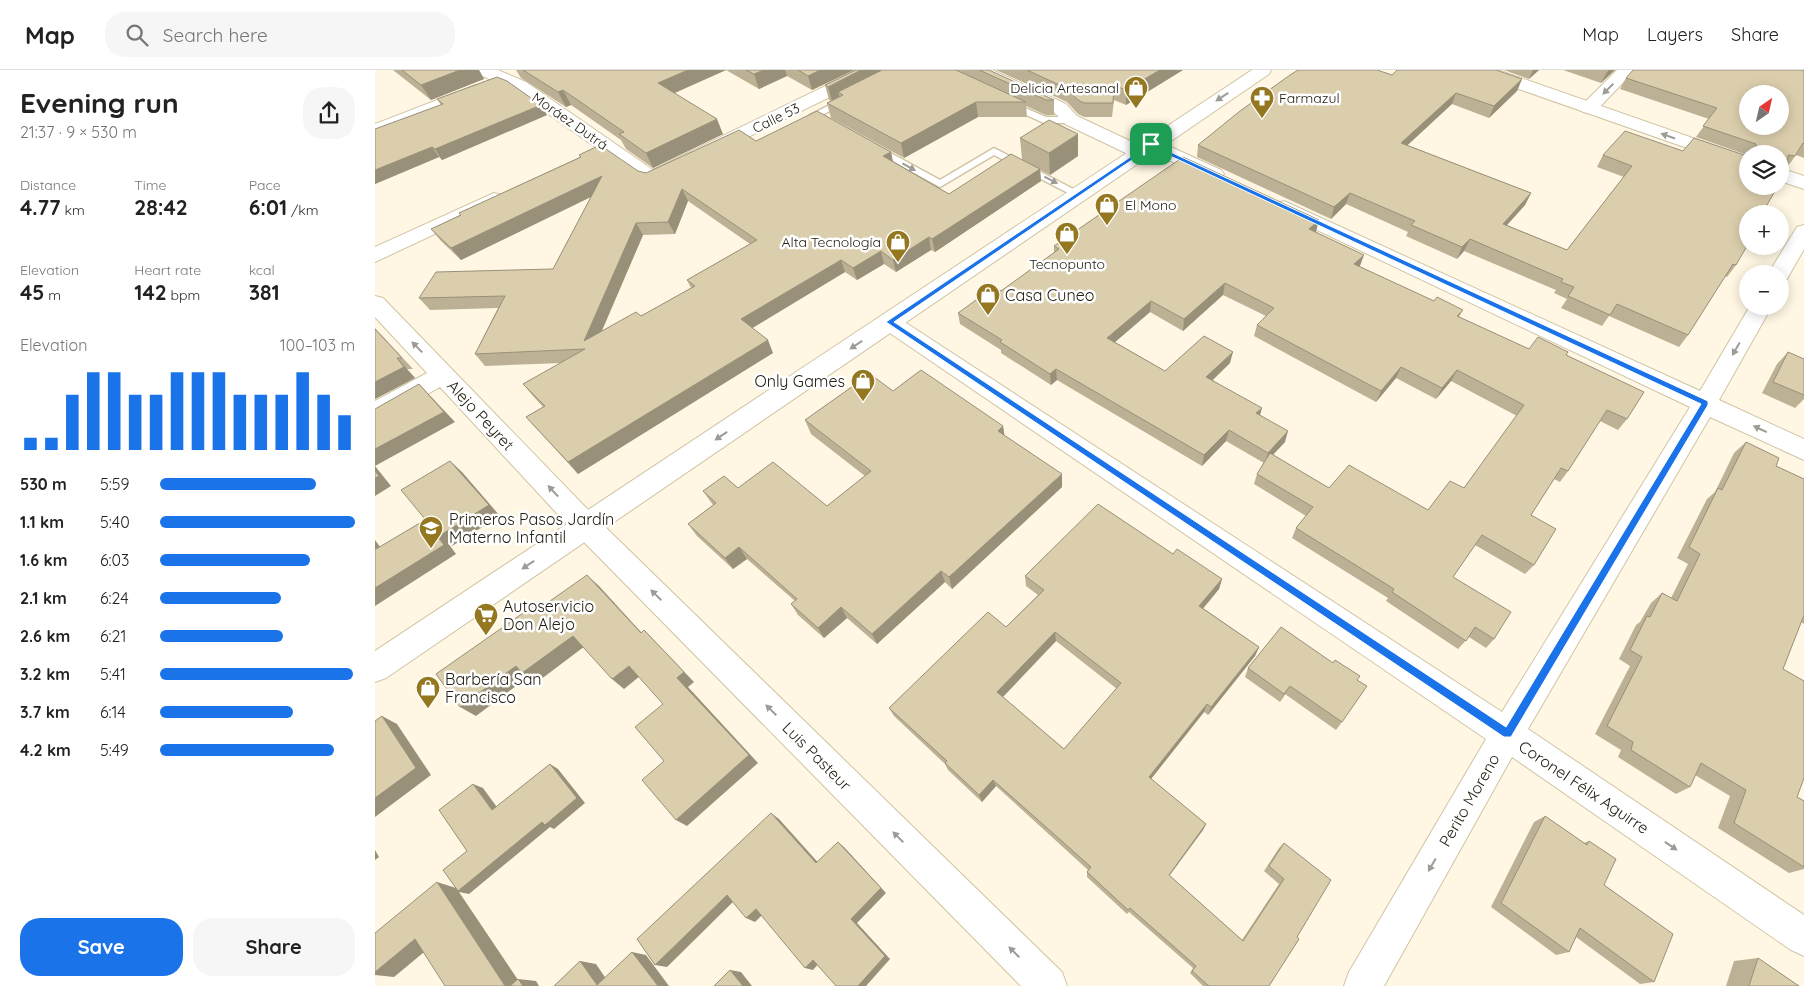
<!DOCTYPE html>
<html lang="en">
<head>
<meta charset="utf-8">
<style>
	body { margin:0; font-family:Quicksand,sans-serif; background:#f6f6f6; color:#222; height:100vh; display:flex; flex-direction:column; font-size:19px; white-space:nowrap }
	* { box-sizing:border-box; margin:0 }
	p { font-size:16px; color:#767676 }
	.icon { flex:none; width:28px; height:28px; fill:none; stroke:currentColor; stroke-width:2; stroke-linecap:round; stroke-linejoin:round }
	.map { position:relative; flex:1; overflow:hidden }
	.panel { display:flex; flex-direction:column; background:#fff; width:375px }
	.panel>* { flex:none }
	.needle { width:32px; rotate:34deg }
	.controls { position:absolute; left:1364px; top:15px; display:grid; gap:10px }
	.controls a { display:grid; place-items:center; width:50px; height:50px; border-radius:50%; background:#fff; box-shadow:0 2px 12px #0003; font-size:25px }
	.pin { position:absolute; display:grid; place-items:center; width:42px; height:42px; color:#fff; margin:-21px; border-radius:10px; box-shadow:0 2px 8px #0006 }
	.round { display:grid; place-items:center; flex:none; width:52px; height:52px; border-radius:20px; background:#f6f6f6 }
	.summary { display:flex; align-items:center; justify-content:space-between; height:85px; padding:0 20px }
	h1 { font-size:28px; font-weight:800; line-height:38px }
	.stats { display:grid; grid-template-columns:repeat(3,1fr); gap:8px; height:85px; padding:5px 20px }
	.stats div { display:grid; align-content:center }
	.stats b { font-size:21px; font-weight:800 }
	.stats small { font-size:14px; font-weight:400 }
	.stats p { font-size:14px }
	.chart { height:140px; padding:10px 20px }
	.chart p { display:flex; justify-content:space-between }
	.chart svg { width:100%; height:90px; margin-top:5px; stroke:#1a73e8; stroke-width:6 }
	.action { display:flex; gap:10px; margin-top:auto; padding:10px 20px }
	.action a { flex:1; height:58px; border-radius:20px; background:#1a73e8; color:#fff; font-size:20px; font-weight:800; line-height:58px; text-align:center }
	.action a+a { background:#f6f6f6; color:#222 }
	ul { padding:0 20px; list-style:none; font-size:16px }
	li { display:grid; grid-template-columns:80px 60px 1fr; align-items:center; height:38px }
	li i { height:12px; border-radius:6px; background:#1a73e8 }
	header { display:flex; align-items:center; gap:30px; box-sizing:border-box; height:70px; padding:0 25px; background:#fff; border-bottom:1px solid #e0e0e0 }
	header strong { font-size:24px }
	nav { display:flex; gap:28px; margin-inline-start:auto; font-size:18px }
	.search { width:350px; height:45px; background:#f6f6f6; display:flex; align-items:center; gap:12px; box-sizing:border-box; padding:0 18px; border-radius:20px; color:#767676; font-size:19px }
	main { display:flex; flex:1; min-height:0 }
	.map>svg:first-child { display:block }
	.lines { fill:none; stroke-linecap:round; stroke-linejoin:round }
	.lane-casing { stroke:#d0c4a3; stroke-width:3 }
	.street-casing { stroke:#d0c4a3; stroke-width:2 }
	.primary-casing { stroke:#d0c4a3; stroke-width:2 }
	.lane { fill:#fff; fill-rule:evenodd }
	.street { fill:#fff; fill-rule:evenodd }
	.primary { fill:#fff; fill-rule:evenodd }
	.wall { fill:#bcb195; fill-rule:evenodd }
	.shaded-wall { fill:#999079 }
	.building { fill:#dbcead; stroke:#999079; fill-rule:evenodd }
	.oneway { fill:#9d9b95 }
	.route { fill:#1a73e8; stroke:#fff; fill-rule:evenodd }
	.labels { text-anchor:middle; stroke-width:5; stroke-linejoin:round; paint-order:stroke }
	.far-poi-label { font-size:14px; fill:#252014; stroke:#fff; text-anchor:end }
	.far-street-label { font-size:14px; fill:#252014; stroke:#fff }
	.poi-label { font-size:16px; fill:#252014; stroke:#fff; text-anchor:start }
	.street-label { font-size:16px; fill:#252014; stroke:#fff }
</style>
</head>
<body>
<header>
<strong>Map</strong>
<div class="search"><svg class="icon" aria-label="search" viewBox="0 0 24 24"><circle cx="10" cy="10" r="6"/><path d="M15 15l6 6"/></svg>Search here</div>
<nav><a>Map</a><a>Layers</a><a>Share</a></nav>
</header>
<main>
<section class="panel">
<div class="summary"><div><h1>Evening run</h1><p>21:37 · 9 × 530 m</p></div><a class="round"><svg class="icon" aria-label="share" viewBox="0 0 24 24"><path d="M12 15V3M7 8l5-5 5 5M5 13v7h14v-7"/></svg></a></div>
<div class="stats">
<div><p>Distance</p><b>4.77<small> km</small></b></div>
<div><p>Time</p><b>28:42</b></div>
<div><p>Pace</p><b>6:01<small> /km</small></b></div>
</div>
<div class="stats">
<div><p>Elevation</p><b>45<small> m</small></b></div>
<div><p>Heart rate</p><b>142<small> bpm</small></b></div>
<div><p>kcal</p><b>381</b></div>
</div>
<div class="chart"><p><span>Elevation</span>100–103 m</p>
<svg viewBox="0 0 160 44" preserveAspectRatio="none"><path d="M5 44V38M15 44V38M25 44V17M35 44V6M45 44V6M55 44V17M65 44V17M75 44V6M85 44V6M95 44V6M105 44V17M115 44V17M125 44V17M135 44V6M145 44V17M155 44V27"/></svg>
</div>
<ul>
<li><b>530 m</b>5:59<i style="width:80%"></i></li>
<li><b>1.1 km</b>5:40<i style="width:100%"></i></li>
<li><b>1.6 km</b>6:03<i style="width:77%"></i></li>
<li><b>2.1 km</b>6:24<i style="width:62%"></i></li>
<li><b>2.6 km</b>6:21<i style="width:63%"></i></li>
<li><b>3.2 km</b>5:41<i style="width:99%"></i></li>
<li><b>3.7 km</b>6:14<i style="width:68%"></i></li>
<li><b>4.2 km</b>5:49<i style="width:89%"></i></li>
</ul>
<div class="action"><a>Save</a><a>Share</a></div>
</section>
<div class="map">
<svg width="1429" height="916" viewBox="0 0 1429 916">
	<rect width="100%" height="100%" fill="#fff7e3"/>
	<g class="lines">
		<defs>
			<path id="lane" d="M472,26L477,29L475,31L447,45L456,50V54H450L435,45Z
				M634,31L671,47H696L701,50L696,53H669L631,36V32Z
				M499,74L565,110L619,78L708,124L707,126H699L619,85L565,117L495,79L494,77Z"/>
			<path id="street" d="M101,0H123L151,12L278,100L483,0H504L502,4L277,114L270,112L139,20L103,4Z
				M595,0H617L691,34L702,46L768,77L767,75L769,71L776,69L783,71L846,100L849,104L846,108L839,110L832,108L772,80L773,82L771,86L764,88L757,86L690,54L679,42L597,4Z
				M1242,0H1260L1220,42L1214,43L1208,42L1205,38L1208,34Z
				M101,15L107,16L110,20L107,24L0,65V54Z
				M119,123L126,125L129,129L126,133L0,192V177Z
				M909,131L1325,321L1375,236H1397L1344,330L1429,369V390L1335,347L1153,659L1429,845V886L1416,880L1137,687L1009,916H969L974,902L1111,669L506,257L503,252L506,247L514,244L522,247L1127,642L1315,337L902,141L899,137L902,133Z
				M1429,155V179L1412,209L1405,211V204H1393L1422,157Z
				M0,226L8,228L221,448L687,902L692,916H646L201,464L65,317L9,349L0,351V331L52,303L0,247Z"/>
			<path id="primary" d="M877,0H896L894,4L11,608L0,612V581Z
				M1099,0H1123L1372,87V99L1101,4Z
				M1405,98L1429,106V119L1405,111Z"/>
		</defs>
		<!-- lane casing -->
		<use href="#lane" class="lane-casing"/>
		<!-- street casing -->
		<use href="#street" class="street-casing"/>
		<!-- primary casing -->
		<use href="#primary" class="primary-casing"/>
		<!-- lane -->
		<use href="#lane" class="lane"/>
		<!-- street -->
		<use href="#street" class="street"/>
		<!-- primary -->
		<use href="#primary" class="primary"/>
	</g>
	<!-- wall -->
	<path class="wall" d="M18,0H104L109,9L56,30Z
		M141,0H479L437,20L412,6L384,19L351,0L300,23L348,64L278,98L251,79L246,70L196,35L191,37L146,8Z
		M481,0H614L679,30V45H671L651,36L652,47H603L529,88L456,48L452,33L456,31L454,30L450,15Z
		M621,0H808L751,35L739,30L737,47H709L703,44L692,32Z
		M1129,0H1164L1154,9Z
		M1188,0H1240L1226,13Z
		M1429,0V88L1421,85L1405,107V84H1372V85L1321,67L1334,49L1245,19L1251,8Z
		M1017,5L1147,9L1142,21L1114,48L1077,34L1032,75L1156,123L1150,135L1132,155L1192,180L1249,107L1222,97L1228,85L1308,81L1372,86V116L1389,140L1361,195L1352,207L1350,206L1313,265L1304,277L1234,246L1227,256L1186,238L1192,229L1179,223L1181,220L1089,181L1082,189L1031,166L1033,162L971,134L956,149L822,87L823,75Z
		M62,29L172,45L67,90L64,87L0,114V59L66,35Z
		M645,68L703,86L675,105L665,100L666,111L560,182L556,180L521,202L509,194L482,210L470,202L377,258L398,283L203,404L151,347L168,337L158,326L148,314L186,293L110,296L100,284L123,238L55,240L44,228L178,199L216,127L86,190L66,171L56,159L85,145L84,143L205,87L204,85L271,103L381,71L516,82L518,91L574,124L647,89ZM313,131L375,174L312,210L316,218L266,246L227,261L268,165L300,164Z
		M940,162L985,196V197L1059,231L1088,240L1084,247L1154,279L1191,285L1252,349L1243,360L1225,351L1193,401L1185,412L1179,409L1156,445L1159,495L1150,504L1100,475L1078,507L1119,569L1111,578L1094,567L1083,579L1011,531L1013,528L917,468L921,458L931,446L879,414L882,404L889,393L851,371L827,396L682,310L676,315L626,283V280L585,254L583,243L626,221L679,183V176L941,162ZM848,225L891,246L882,255L879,266L1001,332L1021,308L1061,329L1076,311L1142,346L1089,418L1053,440L954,418L898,385L910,372L885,345L838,310L855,293L790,301L740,272L775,242L808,261Z
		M0,258L38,299H32L40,308L0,329Z
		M1413,282L1429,289V329L1420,338L1387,323L1402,294Z
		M518,321L628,356L629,365L687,417L577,519L570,512L502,574L472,548L449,568L423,545L416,534L420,531L372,489L358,499L322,466L313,454L338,435L328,421L363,418L452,436L490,406L436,364L430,350Z
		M1371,372L1401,396L1429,409V554L1426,552L1408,599L1422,727L1429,731V799L1414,803L1343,758L1355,726L1320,705L1315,717L1301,724L1243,687L1246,680L1220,664L1255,596L1244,589L1261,555L1265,552L1276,533L1287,523L1296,528L1313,494L1302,488L1332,429L1340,422L1359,383Z
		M798,484L847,509L844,519L828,538L884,577L880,586L833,645L829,642L776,709L831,754L828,760L794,805L867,870L904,814L889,801L904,778L909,773L922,867L894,916H828L815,903L818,898L754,842L752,844L712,807V802L713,800L621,716L607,732L573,700L570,694L519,646L514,638L631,557L663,525L651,516L650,506ZM681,571L742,619L689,679L628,627Z
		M873,598L982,610L967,652L961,660L910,624L905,632L870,607Z
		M1170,746L1209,773L1214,771L1229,815L1279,912L1265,914L1201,867L1194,882L1181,885L1116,837L1159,752Z
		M1383,888L1424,916H1351L1359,891Z"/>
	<!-- shaded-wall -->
	<path class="shaded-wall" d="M85,0H104L109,9L56,30L46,15Z
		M313,0H351L290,27L283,13Z
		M389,0H410L412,6L384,19L379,4Z
		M445,0H479L437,20L433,6Z
		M486,0H518L463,22L465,28L457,31L453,17Z
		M785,0H808L751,35V20Z
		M1158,0H1164L1154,9Z
		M1234,0H1240L1226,13L1232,2Z
		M1147,9L1142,21L1114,48L1119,36Z
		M188,20L196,35L191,37L183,22Z
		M1081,23L1077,34L1022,85L1026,73Z
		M601,32L603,47L529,88L526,73Z
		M166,35L172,45L67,90L60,79Z
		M342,49L348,64L278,98L271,83Z
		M703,64V86L675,105L674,83Z
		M57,77L64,87L0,114V100Z
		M516,82L518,94L508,86Z
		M665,99L666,111L560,182L557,169Z
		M227,106L234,118L86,190L76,178Z
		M307,119L313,131L300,164L293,152Z
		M975,123L971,134L956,149L959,137Z
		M1156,123L1150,135L1123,165L1128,154Z
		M944,150L941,162L931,171L934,159Z
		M261,153L268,165L217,283L209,271Z
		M554,167L556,180L521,202L518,190Z
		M1095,169L1089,181L1082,189L1087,177Z
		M506,181L509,194L482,210L478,198Z
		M989,185L985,196L975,206L979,194Z
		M466,190L470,202L371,262L366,249Z
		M850,213L848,225L808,261L809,249Z
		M776,231L775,242L732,279V268Z
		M393,270L398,283L203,404L193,392Z
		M858,282L855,293L829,318L831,307Z
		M22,288L40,308L0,329V312Z
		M1026,297L1021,308L1001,332L1006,321Z
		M681,299L682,310L676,315L675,304Z
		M1082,300L1076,311L1061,329L1067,318Z
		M44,314L80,352L0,396L16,416L0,426V379Z
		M887,338L884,349L881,343Z
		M628,356L630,369L623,361Z
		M854,360L851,371L827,396L829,385Z
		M913,361L910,372L890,393L893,383Z
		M75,391L87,402L125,446L77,476L73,473L81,484L0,536V518L50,450Z
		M687,404V417L577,519L574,507Z
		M0,470L14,489L0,478Z
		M364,477L372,489L358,499L350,488Z
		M566,501L570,512L502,574L497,564Z
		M212,505L224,516L276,573L266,563Z
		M847,509L844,519L822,546L824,536Z
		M466,537L472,548L449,568L443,558Z
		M269,560L319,612L313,617L383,693L312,756L301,750L302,608Z
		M680,562L681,571L624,631L622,622Z
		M198,566L210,576L161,613L153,607L101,646L85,637L141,596Z
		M884,577L880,586L833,645L836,637Z
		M254,596L265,606L249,619L237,609Z
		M915,616L905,632L909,624Z
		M832,634L829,642L772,714L774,707Z
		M7,646L22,654L56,705L0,747V728Z
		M175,694L183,699L210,733L179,759L175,757L94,824L84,822L147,916H130L62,812L81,818Z
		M618,710L621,716L607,732L604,725Z
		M98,714L108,718L127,744L117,740Z
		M396,743L404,749L448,798L441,793Z
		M831,754L828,760L792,809L794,805Z
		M463,772L469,777L511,823L482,853L515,889L491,916H483L476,849Z
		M0,780L4,787L0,790Z
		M352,825L361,829L292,897L280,895Z
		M381,839L389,843L380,852L371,848Z
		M40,869L60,873L19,907L0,905V902Z
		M257,882L271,885L294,916H283Z
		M438,890L445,892L438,900L430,898Z
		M205,891L221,894L236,916L222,915Z
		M355,900L366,902L377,916H368Z
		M143,909L161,911L164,916H148Z"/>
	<!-- building -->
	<path class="building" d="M27,0H85L46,15Z
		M148,0H313L283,13L342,49L271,83L244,64L249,62L188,20L183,22Z
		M371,0H389L379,4Z
		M423,0H445L433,6Z
		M481,0H486L453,17L450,15Z
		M507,0H581L651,32H601L526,73L452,33L468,25L463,22Z
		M604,0H614L679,30H671Z
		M652,0H785L751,20L739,15L738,33H709L703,30L691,18Z
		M923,0H1002L1017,5L1022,0H1121L1147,9L1119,36L1081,23L1026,73L1156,123L1128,154L1192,180L1257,96L1228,85L1250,61L1308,81L1319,68L1372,86V99H1365L1372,101V116H1403L1389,140L1393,142L1392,144H1372V176L1361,195L1358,194L1313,265L1242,234L1235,245L1193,226L1199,217L1186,212L1188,209L1095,169L1087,177L1036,155L1040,151L975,123L959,137L823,75L865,41L915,5Z
		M1258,0H1429V74L1428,73L1420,86L1413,85L1412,98H1405V84H1381V74L1328,56L1342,38L1251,8ZM1372,24H1405V56H1372Z
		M122,7L132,11L166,35L60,79L57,77L0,100V59L68,34L62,29Z
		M442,41L516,82L508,86L574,124L636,84L665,99L557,169L554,167L518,190L506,181L478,198L466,190L366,249L393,270L193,392L151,347L170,336L148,314L210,279L100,284L130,226L44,228L61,202L178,199L227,106L76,178L56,159L86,145L84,143L206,87L204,85L225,75L263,101L271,103L360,62L364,60L381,71ZM307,119L382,170L312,210L320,216L266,246L261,242L209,271L261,153L293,152Z
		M674,50L703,64L674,83L645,68Z
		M808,87L944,150L934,159L989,185L979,194L1059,231L1062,227L1088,240L1082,246L1154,279L1163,267L1193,282L1191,285L1269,322L1252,349L1232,340L1193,401L1186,398L1156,445L1181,459L1159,495L1107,465L1078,507L1136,542L1119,569L1100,557L1091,571L1017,522L1019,519L921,458L938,437L882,404L895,383L954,418L974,395L1053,440L1075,411L1089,418L1149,335L1082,300L1067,318L1026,297L1006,321L882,255L899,238L850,213L809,249L776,231L732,268L790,301L829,266L858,282L831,307L887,338L881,343L913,361L893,383L854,360L829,385L681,299L675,304L625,272L627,270L583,243L619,217L626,221L684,179L679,176Z
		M0,259L27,288H22L29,297L0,312Z
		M1413,282L1429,289V325L1398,312Z
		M546,300L628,356L623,361L687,404L574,507L566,501L497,564L466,537L443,558L416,534L422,529L364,477L350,488L313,454L341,433L328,421L349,406L363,418L398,392L452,436L496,401L430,350L495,304L518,321Z
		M44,314L69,342L0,379V339Z
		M1371,372L1404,388L1401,396L1429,409V545L1408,599L1429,611V708L1422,727L1429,731V797L1359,753L1371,720L1326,693L1315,717L1256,680L1258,672L1232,656L1267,587L1255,580L1272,546L1275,547L1287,523L1302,531L1325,484L1314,477L1343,418L1347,420Z
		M75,391L114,435L64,466L26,420Z
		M0,401L4,406L0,408Z
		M723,434L798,484L802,479L847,509L824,536L884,577L836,637L832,634L774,707L831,754L794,805L868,871L909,809L894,796L909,773L956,810L922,867L924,869L894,916H834L817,901L821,896L755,838L753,840L712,802L716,797L618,710L604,725L570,693L572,691L514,638L613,542L631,557L669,520L650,506ZM680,562L746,613L689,679L622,622Z
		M50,450L69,475L0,518V478L1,479Z
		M212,505L266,563L269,560L309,602L302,608L374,685L301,750L267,710L289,691L260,657L288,634L254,596L237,609L198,566L147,603L141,596L85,637L61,604L161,534L165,538Z
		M906,557L958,593L960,590L985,606L982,610L992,616L967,652L915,616L909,624L873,598Z
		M7,646L41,698L0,728V651Z
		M175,694L202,728L170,755L167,752L83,821L68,800L92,781L64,740L98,714L117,740Z
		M396,743L441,793L463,772L506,818L476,849L510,886L483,916H461L438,890L430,898L381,839L371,848L352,825L280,895L262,869Z
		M1170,746L1212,775L1214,771L1241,789L1229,815L1298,864L1279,912L1205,858L1194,882L1126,833Z
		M62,812L130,916H70L40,869L0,902V863Z
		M257,882L283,916H179L205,891L222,915Z
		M1383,888L1424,916H1374Z
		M355,900L368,916H339Z
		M143,909L148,916H135Z"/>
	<!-- one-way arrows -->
	<defs><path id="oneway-solid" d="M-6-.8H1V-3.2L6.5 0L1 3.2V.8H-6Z" transform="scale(1.25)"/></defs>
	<g class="oneway">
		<use href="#oneway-solid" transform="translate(1233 19) rotate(135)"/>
		<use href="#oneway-solid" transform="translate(847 27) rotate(147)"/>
		<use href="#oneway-solid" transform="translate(1293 66) rotate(-161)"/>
		<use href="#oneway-solid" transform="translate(534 97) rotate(29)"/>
		<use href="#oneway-solid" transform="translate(676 110) rotate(27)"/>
		<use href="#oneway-solid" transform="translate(481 275) rotate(146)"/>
		<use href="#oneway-solid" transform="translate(42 277) rotate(-134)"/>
		<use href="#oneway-solid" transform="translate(1361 279) rotate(120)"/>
		<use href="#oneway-solid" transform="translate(1385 359) rotate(-155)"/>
		<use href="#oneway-solid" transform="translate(346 366) rotate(146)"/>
		<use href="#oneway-solid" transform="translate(178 421) rotate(-133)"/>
		<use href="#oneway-solid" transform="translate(153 495) rotate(146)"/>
		<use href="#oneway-solid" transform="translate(281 525) rotate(-135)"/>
		<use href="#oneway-solid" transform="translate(396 640) rotate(-135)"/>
		<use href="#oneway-solid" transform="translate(523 767) rotate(-135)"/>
		<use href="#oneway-solid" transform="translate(1296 776) rotate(34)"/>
		<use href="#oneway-solid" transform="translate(1057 795) rotate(120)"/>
		<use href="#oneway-solid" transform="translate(639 882) rotate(-135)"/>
	</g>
	<!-- route -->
	<path class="route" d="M776,73L1333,331V335L1136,667H1129L511,252ZM776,77L1326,334L1131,657L519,252Z"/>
	<!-- icons -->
	<defs>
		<symbol id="shop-pin" viewBox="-11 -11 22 30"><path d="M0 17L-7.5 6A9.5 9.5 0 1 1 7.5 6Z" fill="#94771e" stroke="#fff"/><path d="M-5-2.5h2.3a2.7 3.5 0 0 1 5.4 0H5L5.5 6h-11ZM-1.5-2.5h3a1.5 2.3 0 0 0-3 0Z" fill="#fff"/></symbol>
		<symbol id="pharmacy-pin" viewBox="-11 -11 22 30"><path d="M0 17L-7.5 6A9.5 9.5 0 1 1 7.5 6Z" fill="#94771e" stroke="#fff"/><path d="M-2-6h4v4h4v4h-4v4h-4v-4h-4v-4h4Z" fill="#fff"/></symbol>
		<symbol id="school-pin" viewBox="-11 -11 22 30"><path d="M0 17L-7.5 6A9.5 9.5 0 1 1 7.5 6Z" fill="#94771e" stroke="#fff"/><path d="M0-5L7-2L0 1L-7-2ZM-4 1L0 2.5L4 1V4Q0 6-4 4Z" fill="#fff"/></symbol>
		<symbol id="supermarket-pin" viewBox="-11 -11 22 30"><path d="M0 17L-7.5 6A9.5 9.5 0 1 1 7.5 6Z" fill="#94771e" stroke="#fff"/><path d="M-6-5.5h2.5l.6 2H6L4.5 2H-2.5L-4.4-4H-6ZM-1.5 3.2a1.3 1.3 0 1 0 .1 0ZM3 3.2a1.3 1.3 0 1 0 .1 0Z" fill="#fff"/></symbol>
	</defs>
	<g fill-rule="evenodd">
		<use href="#shop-pin" x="747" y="4" width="28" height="38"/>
		<use href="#pharmacy-pin" x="873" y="14" width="28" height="38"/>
		<use href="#shop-pin" x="718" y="121" width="28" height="38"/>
		<use href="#shop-pin" x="678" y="150" width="28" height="38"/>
		<use href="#shop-pin" x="509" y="158" width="28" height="38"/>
		<use href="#shop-pin" x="599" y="211" width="28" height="38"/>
		<use href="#shop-pin" x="474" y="297" width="28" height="38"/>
		<use href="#school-pin" x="42" y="444" width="28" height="38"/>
		<use href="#supermarket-pin" x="97" y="531" width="28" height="38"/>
		<use href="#shop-pin" x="39" y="604" width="28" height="38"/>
	</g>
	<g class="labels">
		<!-- far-poi labels -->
		<g class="far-poi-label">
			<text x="744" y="23">Delicia Artesanal</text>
			<text x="904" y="33" text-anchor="start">Farmazul</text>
			<text x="750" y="140" text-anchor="start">El Mono</text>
			<text x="506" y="177">Alta Tecnología</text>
			<text x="692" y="199" text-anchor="middle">Tecnopunto</text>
		</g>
		<!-- far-street labels -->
		<g class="far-street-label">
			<text transform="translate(401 48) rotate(-26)" y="5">Calle 53</text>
			<text transform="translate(195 51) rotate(35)" y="5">Moráez Dutrá</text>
		</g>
		<!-- poi labels -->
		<g class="poi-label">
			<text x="630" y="231">Casa Cuneo</text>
			<text x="470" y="317" text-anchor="end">Only Games</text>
			<text x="74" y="455">Primeros Pasos Jardín<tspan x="74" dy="18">Materno Infantil</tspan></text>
			<text x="128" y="542">Autoservicio<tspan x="128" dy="18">Don Alejo</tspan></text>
			<text x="70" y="615">Barbería San<tspan x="70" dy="18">Francisco</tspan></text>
		</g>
		<!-- street labels -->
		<g class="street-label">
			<text transform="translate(106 345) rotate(47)" y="6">Alejo Peyret</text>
			<text transform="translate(442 686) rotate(45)" y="6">Luis Pasteur</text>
			<text transform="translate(1209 717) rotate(34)" y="6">Coronel Félix Aguirre</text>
			<text transform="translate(1094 730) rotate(-60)" y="6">Perito Moreno</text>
		</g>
	</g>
</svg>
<div class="controls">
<a><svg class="needle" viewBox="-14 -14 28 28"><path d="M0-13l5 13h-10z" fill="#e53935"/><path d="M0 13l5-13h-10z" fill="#767676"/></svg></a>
<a><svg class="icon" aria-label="layers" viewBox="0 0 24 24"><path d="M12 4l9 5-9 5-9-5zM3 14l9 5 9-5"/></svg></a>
<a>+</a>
<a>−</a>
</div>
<div class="pin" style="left:776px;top:74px;background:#1e9e55"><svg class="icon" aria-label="arrive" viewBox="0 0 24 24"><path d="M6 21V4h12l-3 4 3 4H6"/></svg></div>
</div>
</main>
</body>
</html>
